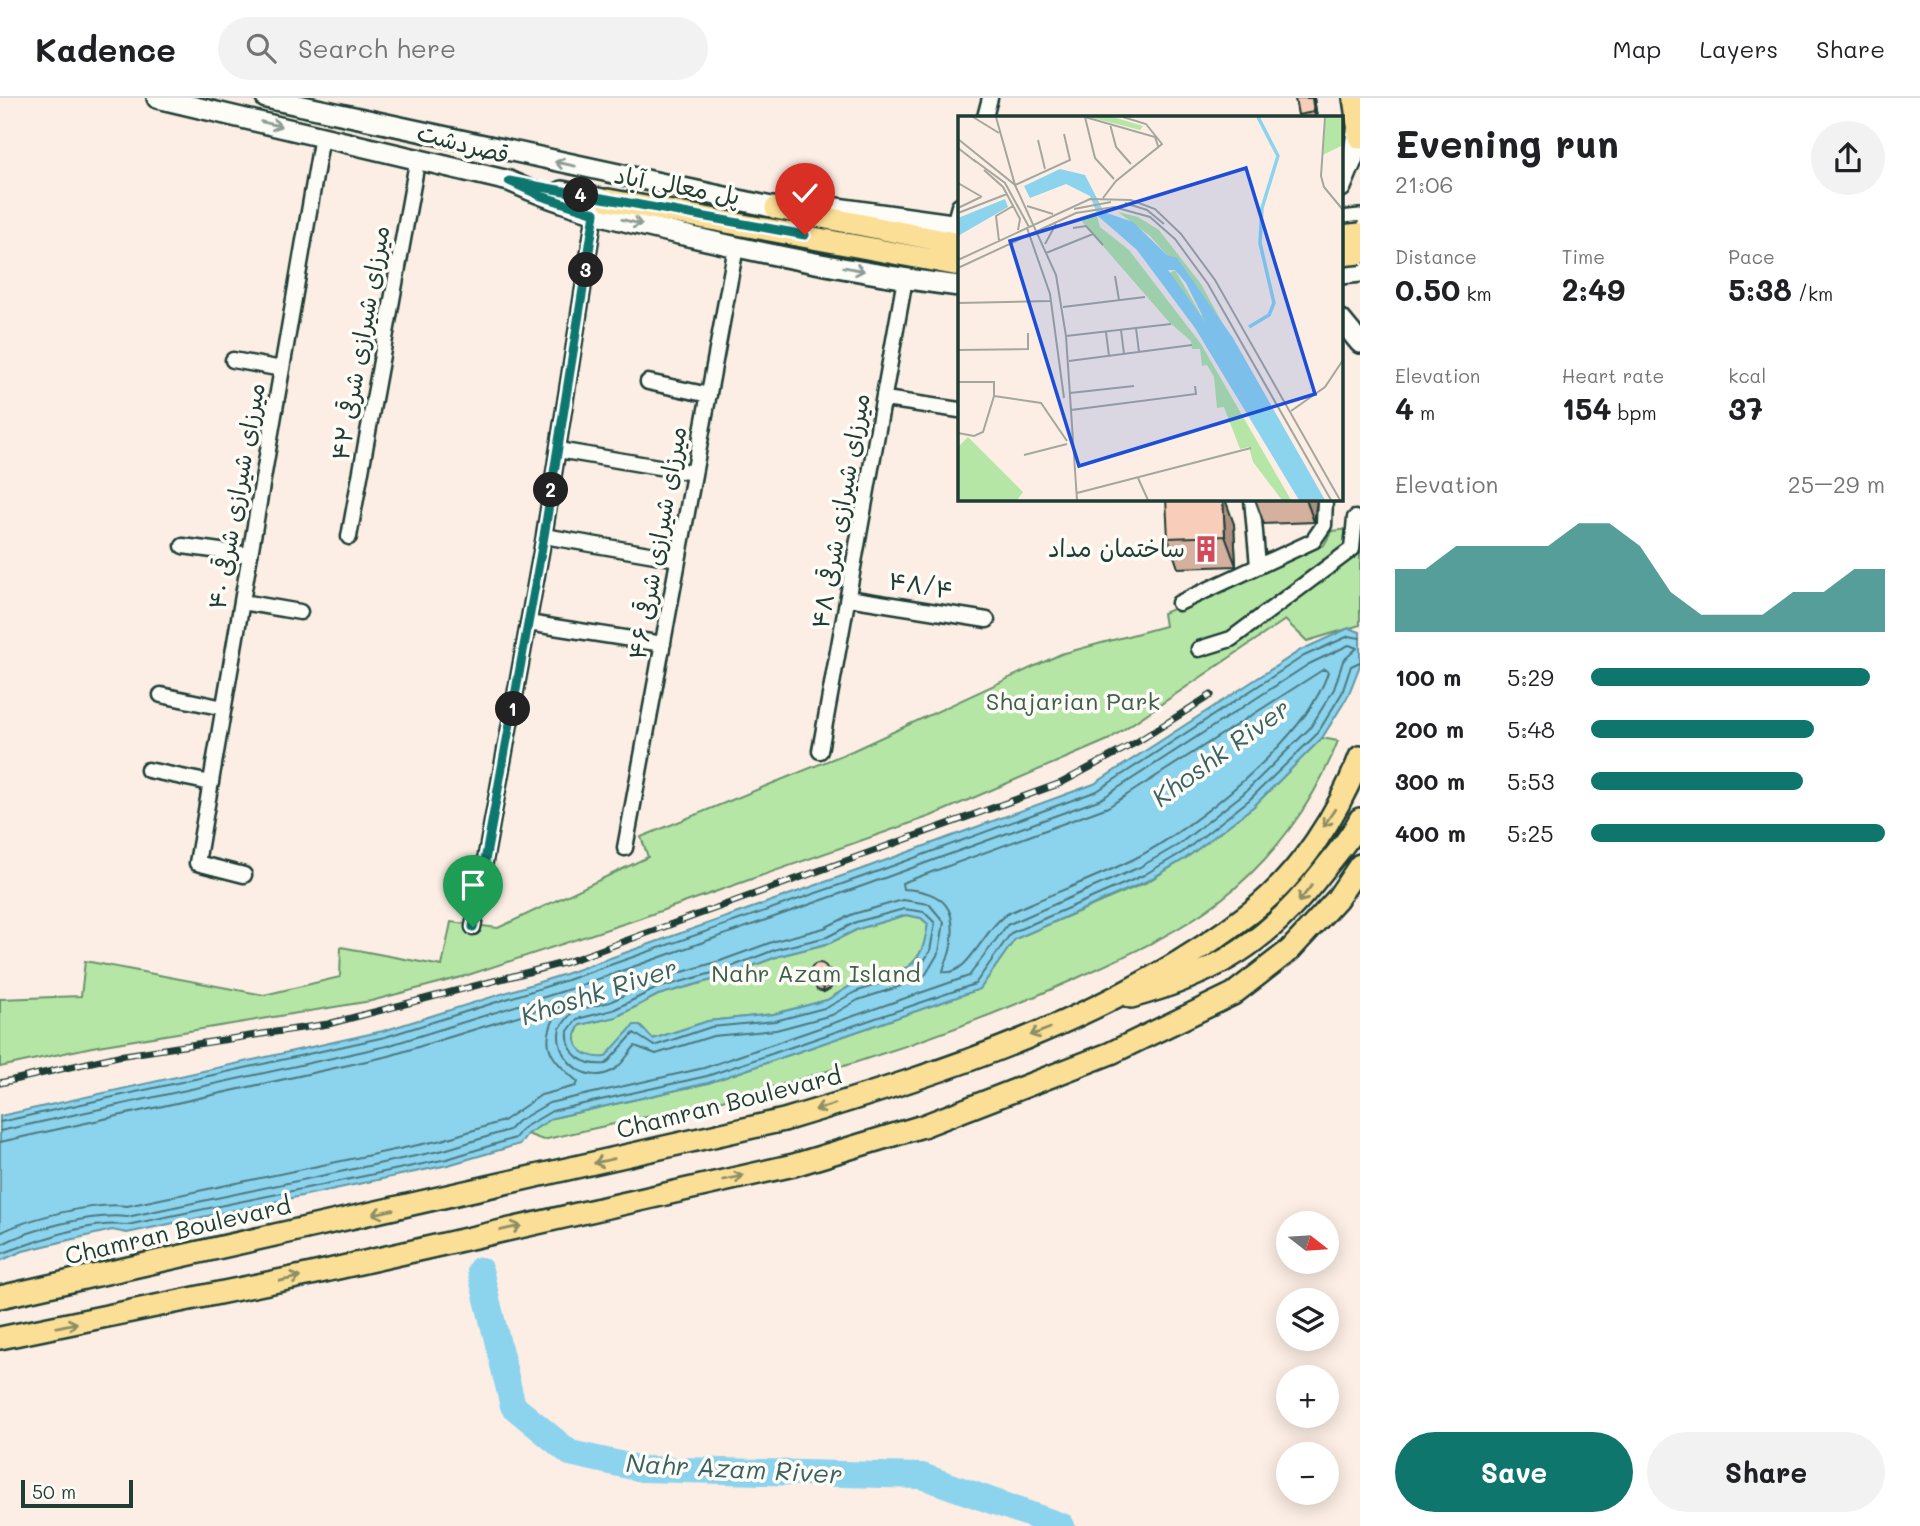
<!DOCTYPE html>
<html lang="en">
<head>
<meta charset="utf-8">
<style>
	body { margin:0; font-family:Mali,"Playpen Sans Arabic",sans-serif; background:#f2f2f2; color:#202124; height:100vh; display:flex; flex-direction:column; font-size:26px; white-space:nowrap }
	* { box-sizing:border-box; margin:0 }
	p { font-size:23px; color:#757577 }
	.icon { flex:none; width:38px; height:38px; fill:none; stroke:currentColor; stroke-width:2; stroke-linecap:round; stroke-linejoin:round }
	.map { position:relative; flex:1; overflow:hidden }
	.side { display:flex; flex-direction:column; background:#fff; width:560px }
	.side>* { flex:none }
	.needle { width:46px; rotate:107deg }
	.fabs { position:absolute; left:1276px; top:1113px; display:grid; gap:14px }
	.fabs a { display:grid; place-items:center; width:63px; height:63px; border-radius:50%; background:#fff; box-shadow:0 4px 18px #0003; font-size:35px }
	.scale { position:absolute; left:21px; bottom:18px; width:112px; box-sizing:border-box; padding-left:7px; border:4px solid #1f3d34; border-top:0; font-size:19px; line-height:24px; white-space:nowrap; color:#1f3d34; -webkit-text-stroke:5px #fdfcf7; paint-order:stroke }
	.pin { position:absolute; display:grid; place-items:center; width:60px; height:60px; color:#fff; margin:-72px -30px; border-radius:50% 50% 50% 0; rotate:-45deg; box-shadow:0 0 7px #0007 }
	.pin .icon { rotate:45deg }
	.km { position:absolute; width:35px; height:35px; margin:-18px; border-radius:50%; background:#222; color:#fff; font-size:19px; line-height:35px; text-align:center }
	.round { display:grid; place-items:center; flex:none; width:74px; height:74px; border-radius:37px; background:#f2f2f2 }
	.headline { display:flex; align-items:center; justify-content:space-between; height:119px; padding:0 35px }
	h1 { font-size:38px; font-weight:700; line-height:52px }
	.stats { display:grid; grid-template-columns:repeat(3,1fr); gap:10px; height:119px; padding:7px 35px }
	.stats div { display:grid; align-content:center }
	.stats b { font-size:30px; font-weight:700 }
	.stats small { font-size:19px; font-weight:400 }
	.stats p { font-size:19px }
	.chart { height:196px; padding:14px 35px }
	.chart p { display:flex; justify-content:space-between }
	.chart svg { width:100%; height:126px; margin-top:7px; fill:#0f766e; opacity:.7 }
	.button { display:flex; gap:14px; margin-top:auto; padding:14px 35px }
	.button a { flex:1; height:80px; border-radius:42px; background:#0f766e; color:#fff; font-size:28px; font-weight:700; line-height:80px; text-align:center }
	.button a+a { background:#f2f2f2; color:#202124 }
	ul { padding:0 35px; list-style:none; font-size:23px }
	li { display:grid; grid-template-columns:112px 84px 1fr; align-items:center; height:52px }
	li i { height:18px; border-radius:9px; background:#0f766e }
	header { display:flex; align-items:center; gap:42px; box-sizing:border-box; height:98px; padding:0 35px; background:#fff; border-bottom:2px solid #e0e0e0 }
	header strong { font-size:33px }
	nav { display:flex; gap:38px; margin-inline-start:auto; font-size:24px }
	.search { width:490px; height:63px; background:#f2f2f2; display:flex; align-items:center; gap:18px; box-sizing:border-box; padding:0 24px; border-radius:38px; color:#757577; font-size:26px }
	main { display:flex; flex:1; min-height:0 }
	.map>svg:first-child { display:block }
	.green { fill:#b5e6a6; stroke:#6a926d; stroke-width:2 }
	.water { fill:#8cd3ee; stroke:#6097a4; stroke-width:2; fill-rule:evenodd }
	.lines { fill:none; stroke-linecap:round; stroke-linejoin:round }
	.shore { stroke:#4b797e; stroke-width:2 }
	.river { stroke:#8cd3ee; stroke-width:26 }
	.street-casing { stroke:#1f3d34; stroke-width:19 }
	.secondary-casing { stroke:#1f3d34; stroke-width:24 }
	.primary-casing { stroke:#1f3d34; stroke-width:26 }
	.street { stroke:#fdfcf7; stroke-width:14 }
	.secondary { stroke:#fdfcf7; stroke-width:19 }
	.primary { stroke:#fbdf96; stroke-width:21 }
	.rail-casing { stroke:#1f3d34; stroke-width:7 }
	.rail { stroke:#fdfcf7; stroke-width:4.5; stroke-dasharray:13; stroke-linecap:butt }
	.primary-bridge-casing { stroke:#1f3d34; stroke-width:26; stroke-linecap:butt }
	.primary-bridge { stroke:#fbdf96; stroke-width:21 }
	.wall { fill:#d5b09f; stroke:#1f3d34; stroke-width:2 }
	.shaded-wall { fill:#ae9082; stroke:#1f3d34; stroke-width:2 }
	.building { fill:#f8cdb9; stroke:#1f3d34; stroke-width:2 }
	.oneway { stroke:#8e9c96 }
	.oneway2 { stroke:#8d8e65 }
	.route-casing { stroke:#fff; stroke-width:14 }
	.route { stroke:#0f766e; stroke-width:9 }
	.labels { text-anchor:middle; stroke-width:7; stroke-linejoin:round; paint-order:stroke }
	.street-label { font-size:24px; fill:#1f3d34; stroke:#fdfcf7 }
	.poi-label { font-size:24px; fill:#1f3d34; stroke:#fdfcf7; text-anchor:end }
	.park-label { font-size:24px; fill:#3d5f4b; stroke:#fdfcf7 }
	.water-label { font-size:26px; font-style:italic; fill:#3a6262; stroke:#fdfcf7 }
	.inset-river { fill:none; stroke:#8cd3ee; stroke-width:3.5 }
	.inset-road { fill:none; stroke:#a4a79e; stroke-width:2 }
	.view { fill:#1d4ed8; fill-opacity:0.15; stroke:#1d4ed8; stroke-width:3.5 }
	.inset-edge { fill:none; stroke:#1f3d34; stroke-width:3.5 }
</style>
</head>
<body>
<header>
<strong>Kadence</strong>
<div class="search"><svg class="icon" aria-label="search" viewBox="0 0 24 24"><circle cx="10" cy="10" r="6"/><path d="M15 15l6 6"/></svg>Search here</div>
<nav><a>Map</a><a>Layers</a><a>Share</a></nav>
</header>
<main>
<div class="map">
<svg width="1360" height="1428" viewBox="0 0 1360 1428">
	<rect width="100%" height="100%" fill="#fceee4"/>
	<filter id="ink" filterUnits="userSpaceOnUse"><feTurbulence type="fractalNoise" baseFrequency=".0143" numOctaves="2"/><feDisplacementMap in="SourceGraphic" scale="14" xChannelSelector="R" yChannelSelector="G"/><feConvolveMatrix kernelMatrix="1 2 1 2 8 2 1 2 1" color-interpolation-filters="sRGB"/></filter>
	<g filter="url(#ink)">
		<!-- green -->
		<path class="green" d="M1360,430V527L1307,543L1285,522L1108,642L931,718L635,822L465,878L371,903L92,949L0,969V901L81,898L85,863L264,897L340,879L341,849L442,868L451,824L498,830L648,759L641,739L852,653L1061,556L1165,528L1163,515L1324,447L1332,433Z
			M1322,640L1338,643C1314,705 1272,763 1219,803C1175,837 1125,858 1075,881C986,921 894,954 801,981C716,1006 628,1022 543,1042L527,1036L553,1020L708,985L980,891L1015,841L1147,784L1186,760L1254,708Z
			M906,817L921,820L928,826C925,843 923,858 908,869L852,887L827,902L774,916L708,923L653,941L640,927C629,937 617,951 606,958C587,969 567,946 580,927L616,919L658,897L726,878L779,858L830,845L858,831Z"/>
		<!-- water -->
		<path class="water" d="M1349,530L1360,534V567L1348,598L1322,640L1254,708L1186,760L1147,783L1015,841L980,891L708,985L553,1020L527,1036L520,1046L448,1067L127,1135L112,1132L23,1153L0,1163V1018L383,933L565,876L862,771L1094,686L1301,552ZM906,817L921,820L928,826C925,843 923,858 908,869L852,887L827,902L774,916L708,923L653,941L639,927H634L605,959C585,961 566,947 580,927L616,919L658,897L726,878L779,858L830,845L858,831Z"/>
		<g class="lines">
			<!-- shore -->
			<path class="shore" d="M1324,571L1328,574C1309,638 1193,731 1134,761C1095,780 1052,796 1011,814C985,825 970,879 943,874C944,867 948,860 950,853C959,812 946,793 903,791L902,785L1108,709Z
				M903,802L929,806L944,824L939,854L926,876L913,884L858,902L832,917L776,932L713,938L656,956L635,948C628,956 622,968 612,973C584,988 553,958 560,930L573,913L610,904L652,883L720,863L775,843L824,830L853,816Z
				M904,811L924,814L935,825L930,853L921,868L911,875L855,894L828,909L775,923L711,929L654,948L634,935L606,966C584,968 566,958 568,933L577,921L613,912L655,891L723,872L777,851L827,839L856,824Z
				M0,1024L385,939L567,882L865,778L1097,693L1304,558L1349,538L1360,540
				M0,1033L387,948L570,891L868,786L1101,701L1309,566L1349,547L1357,550L1343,563L1334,591L1310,630L1243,696L1178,747L1140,769L1007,827L969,878L704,970L549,1005L518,1023L509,1032L444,1052L127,1119C92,1115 31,1131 0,1147
				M0,1044L389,958L556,906L560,910C537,946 550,960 578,984L576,988L541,997L503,1023L442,1042L127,1108C94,1104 29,1120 0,1135
				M0,1156C39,1143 85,1123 127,1127L447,1061L515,1040L523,1030L552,1013L707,978L975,886L1011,835L1144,777L1183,754L1249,702L1317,636L1342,595L1351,568L1360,564"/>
			<!-- river -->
			<path class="river" d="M480,1172L513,1308L570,1355L642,1371L922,1378L1062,1428"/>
			<defs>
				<path id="street" d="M985,19L990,0
					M954,126L959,108
					M233,262L282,271
					M648,284L709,297
					M885,301L959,312
					M558,352L694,375
					M1252,401L1258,468
					M544,438L678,461
					M349,439L418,59
					M183,448L250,457
					M848,500L987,522
					M242,504L300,514
					M1179,505L1313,443L1324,427L1325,401
					M528,525L663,546
					M1199,551L1231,541L1352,451L1355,420
					M161,597L224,610
					M820,653L905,181
					M148,672L211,685
					M625,750L736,149
					M244,777L197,765L322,38
					M473,829L544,438L595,115"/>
				<path id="secondary" d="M157,0L509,83C569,111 633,126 697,140C784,160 871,177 959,188
					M266,0L776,110L822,108L959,127
					M1341,89L1353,60L1358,27
					M562,93L608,102
					M1341,123L1360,121
					M1341,176L1360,174
					M1341,222L1360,245"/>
				<path id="primary" d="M1354,0L1360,40
					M608,102L959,167
					M776,110L959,146
					M1131,899C1216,876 1268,844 1322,774C1335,757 1351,740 1360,721
					M0,1199L784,1022C947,973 1115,920 1251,814C1300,776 1338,716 1360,659
					M0,1240L307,1177L794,1067L923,1028L1111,955L1233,896L1290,852L1337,801L1360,767"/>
			</defs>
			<!-- street casing -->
			<use href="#street" class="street-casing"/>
			<!-- secondary casing -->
			<use href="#secondary" class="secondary-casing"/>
			<!-- primary casing -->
			<use href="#primary" class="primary-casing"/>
			<!-- street -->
			<use href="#street" class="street"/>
			<!-- secondary -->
			<use href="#secondary" class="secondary"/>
			<!-- primary -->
			<use href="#primary" class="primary"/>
			<defs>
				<path id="rail" d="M0,985L118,958L328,926L567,864L1061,685L1137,644L1211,597"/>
			</defs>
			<!-- rail casing -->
			<use href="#rail" class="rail-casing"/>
			<!-- rail -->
			<use href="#rail" class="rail"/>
			<defs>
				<path id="primary-bridge" d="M1341,138L1360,136
					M1341,157L1360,155"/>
			</defs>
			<!-- primary-bridge casing -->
			<use href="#primary-bridge" class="primary-bridge-casing"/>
			<!-- primary-bridge -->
			<use href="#primary-bridge" class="primary-bridge"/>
		</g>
		<!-- wall -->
		<path class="wall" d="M1295,0H1314L1317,19H1299Z
			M1255,401H1317L1314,424L1264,426Z
			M1234,426L1236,468L1178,470L1168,440Z
			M829,872L832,882L831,890L824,894L817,892L810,875Z"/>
		<!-- shaded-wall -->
		<path class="shaded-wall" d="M1312,0H1314L1317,19H1316L1314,14Z
			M1223,401H1225L1234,426L1236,468L1225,438Z
			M1306,401H1317L1314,424Z
			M829,872L832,882L831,890L824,894L821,884Z"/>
		<!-- building -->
		<path class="building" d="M1295,0H1312L1314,14L1298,17Z
			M1166,401H1223L1225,438L1168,440Z
			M810 874a9 9 0 1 1 18 0a9 9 0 1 1-18 0Z"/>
		<!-- one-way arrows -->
		<defs><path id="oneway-shaft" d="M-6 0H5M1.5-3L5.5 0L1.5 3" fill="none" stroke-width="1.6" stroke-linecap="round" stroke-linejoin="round" transform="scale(1.75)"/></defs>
		<g class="oneway">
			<use href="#oneway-shaft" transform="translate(271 26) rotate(13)"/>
			<use href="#oneway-shaft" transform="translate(565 66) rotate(-168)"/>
			<use href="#oneway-shaft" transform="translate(632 124) rotate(14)"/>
			<use href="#oneway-shaft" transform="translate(854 171) rotate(11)"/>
		</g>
		<g class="oneway2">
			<use href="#oneway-shaft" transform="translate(1329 720) rotate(123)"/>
			<use href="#oneway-shaft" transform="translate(1305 796) rotate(128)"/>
			<use href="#oneway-shaft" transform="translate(1040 934) rotate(159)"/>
			<use href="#oneway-shaft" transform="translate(825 1009) rotate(163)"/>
			<use href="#oneway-shaft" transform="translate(604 1063) rotate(167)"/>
			<use href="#oneway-shaft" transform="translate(733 1080) rotate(-12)"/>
			<use href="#oneway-shaft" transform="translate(383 1114) rotate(167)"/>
			<use href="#oneway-shaft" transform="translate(511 1130) rotate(-13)"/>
			<use href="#oneway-shaft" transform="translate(290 1181) rotate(-12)"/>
			<use href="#oneway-shaft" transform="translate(67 1227) rotate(-12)"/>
		</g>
	</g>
	<g class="lines" filter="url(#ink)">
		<defs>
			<path id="route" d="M473,829L544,438L595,115L541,98L509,83L805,137"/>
		</defs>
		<!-- route casing -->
		<use href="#route" class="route-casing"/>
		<!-- route -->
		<use href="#route" class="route"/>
	</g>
	<!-- icons -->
	<defs>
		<symbol id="building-bare" viewBox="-9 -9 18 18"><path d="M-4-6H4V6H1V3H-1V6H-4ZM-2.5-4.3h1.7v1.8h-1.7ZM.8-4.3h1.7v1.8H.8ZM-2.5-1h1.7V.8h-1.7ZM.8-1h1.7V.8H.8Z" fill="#d1495b" stroke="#fdfcf7" stroke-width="2.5" paint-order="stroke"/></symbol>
	</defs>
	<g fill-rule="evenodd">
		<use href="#building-bare" x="1187" y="432" width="38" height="38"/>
	</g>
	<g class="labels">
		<!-- street labels -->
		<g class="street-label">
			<text transform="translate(463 46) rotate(15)" y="8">قصردشت</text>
			<text transform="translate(677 88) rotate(10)" y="8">پل معالی آباد</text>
			<text transform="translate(361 245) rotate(-80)" y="8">۴۲ میرزای شیرازی شرقی</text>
			<text transform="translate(237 398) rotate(-80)" y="8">۴۰ میرزای شیرازی شرقی</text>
			<text transform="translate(841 413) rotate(-80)" y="8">۴۸ میرزای شیرازی شرقی</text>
			<text transform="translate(658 445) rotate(-80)" y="8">۴۶ میرزای شیرازی شرقی</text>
			<text transform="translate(921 488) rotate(9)" y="8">۴۸/۴</text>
			<text transform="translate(729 1005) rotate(-14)" y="8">Chamran Boulevard</text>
			<text transform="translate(178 1133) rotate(-13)" y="8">Chamran Boulevard</text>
		</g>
		<!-- poi labels -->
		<g class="poi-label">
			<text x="1185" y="459">ساختمان مداد</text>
		</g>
		<!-- park labels -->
		<g class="park-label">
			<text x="1073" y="612">Shajarian Park</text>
			<text x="816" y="884">Nahr Azam Island</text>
		</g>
		<!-- water labels -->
		<g class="water-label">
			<text transform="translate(1221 655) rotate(-36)" y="9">Khoshk River</text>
			<text transform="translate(599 894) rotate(-18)" y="9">Khoshk River</text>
			<text transform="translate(734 1371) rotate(3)" y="9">Nahr Azam River</text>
		</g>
	</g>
	<!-- overview -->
	<g transform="translate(958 18)">
		<rect width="385" height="385" fill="#fceee4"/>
		<path d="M131,1H155L185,10L182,14ZM367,1H385V29L365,39ZM138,96L142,111L171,134L243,228L333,384H324L295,346L291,331L282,333L266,291L259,292L256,261L249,249L244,250L242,233H234L233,225L211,206L125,107L122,101ZM160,96L180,101L201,114L243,168L266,210L219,143L209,139L192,120ZM217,154L243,199L249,201L248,207L210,158ZM10,321L65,376L59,384H0V331Z" fill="#b5e6a6"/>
		<path d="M102,53L127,59L146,96L175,106L209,139L219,142L275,222L367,384H341L237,212L179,134L140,100L132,80L108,68L72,82L66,70ZM210,154H217L228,167L248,207ZM47,83L50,91L0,120V102Z" fill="#8cd3ee" fill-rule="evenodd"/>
		<path class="inset-river" d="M291,211L311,199L316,187L302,127L304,92L320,40L300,1"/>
		<path class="inset-road" d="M15,1L41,17M38,1L57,69L112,44L106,18M127,1L197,21L200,30M127,1L137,42L156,63M367,1L363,60L366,71L385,94M152,8L158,31L173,48M0,23L57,69L98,159L108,220L119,384M80,24L87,53M0,32L18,46M16,44L47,67L71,111M26,54L45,71L62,103L60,114M0,67L24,81M145,82L158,65L204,28L188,8L165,1M167,87L189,94L206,108M69,90L95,98M0,92L23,81M116,93L153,86M0,97L49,78M69,112L92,178L106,282M115,112L128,110L145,129M41,125L38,100L55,90M87,128L98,108M88,137L135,118M0,144L132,83L173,84L197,93L223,118L257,164L382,384M0,152L118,97L156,91L192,101L217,123L250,168L373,384M157,160L161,184M0,187L92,185M105,191L187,181M178,212L181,236M163,214L166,238M148,216L151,240M108,220L213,208M0,234L70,233V217M111,245L234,229M0,266H36V280L25,316L16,320L0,317M112,277L176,270M36,280L83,287L109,325M113,294L238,278L237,270M333,295L367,271L385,244M66,339L109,328M180,362L190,384M119,377L293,332"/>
		<path class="view" d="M288,52L357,278L121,350L52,125Z"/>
		<rect width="385" height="385" class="inset-edge"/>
	</g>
</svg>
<div class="fabs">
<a><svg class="needle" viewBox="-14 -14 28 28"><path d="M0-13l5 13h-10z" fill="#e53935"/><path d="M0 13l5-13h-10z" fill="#757577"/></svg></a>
<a><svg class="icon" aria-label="layers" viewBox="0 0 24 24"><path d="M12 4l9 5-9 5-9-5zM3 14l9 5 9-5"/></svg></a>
<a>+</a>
<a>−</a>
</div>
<div class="scale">50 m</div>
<div class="pin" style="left:473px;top:829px;background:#1e9e55"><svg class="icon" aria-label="arrive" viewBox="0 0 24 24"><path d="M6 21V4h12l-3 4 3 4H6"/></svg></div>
<div class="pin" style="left:805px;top:137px;background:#d93025"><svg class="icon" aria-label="check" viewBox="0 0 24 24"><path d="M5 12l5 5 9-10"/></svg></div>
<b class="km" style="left:513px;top:611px">1</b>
<b class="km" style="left:551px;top:392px">2</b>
<b class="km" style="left:586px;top:172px">3</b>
<b class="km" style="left:581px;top:97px">4</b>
</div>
<section class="side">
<div class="headline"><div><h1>Evening run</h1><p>21:06</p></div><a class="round"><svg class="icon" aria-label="share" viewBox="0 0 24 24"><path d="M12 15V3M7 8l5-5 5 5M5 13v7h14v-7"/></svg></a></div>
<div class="stats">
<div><p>Distance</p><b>0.50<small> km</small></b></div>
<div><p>Time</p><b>2:49</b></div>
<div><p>Pace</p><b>5:38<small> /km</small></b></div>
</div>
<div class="stats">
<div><p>Elevation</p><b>4<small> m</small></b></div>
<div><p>Heart rate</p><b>154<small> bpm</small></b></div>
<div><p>kcal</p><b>37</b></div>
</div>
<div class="chart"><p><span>Elevation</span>25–29 m</p>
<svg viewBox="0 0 160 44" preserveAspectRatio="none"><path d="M0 44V22L10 22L20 14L30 14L40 14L50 14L60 6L70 6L80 14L90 30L100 38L110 38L120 38L130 30L140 30L150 22L160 22V44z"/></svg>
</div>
<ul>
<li><b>100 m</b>5:29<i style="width:95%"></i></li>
<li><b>200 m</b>5:48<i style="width:76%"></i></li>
<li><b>300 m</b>5:53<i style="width:72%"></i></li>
<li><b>400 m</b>5:25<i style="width:100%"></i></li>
</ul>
<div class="button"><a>Save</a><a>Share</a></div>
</section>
</main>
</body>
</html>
